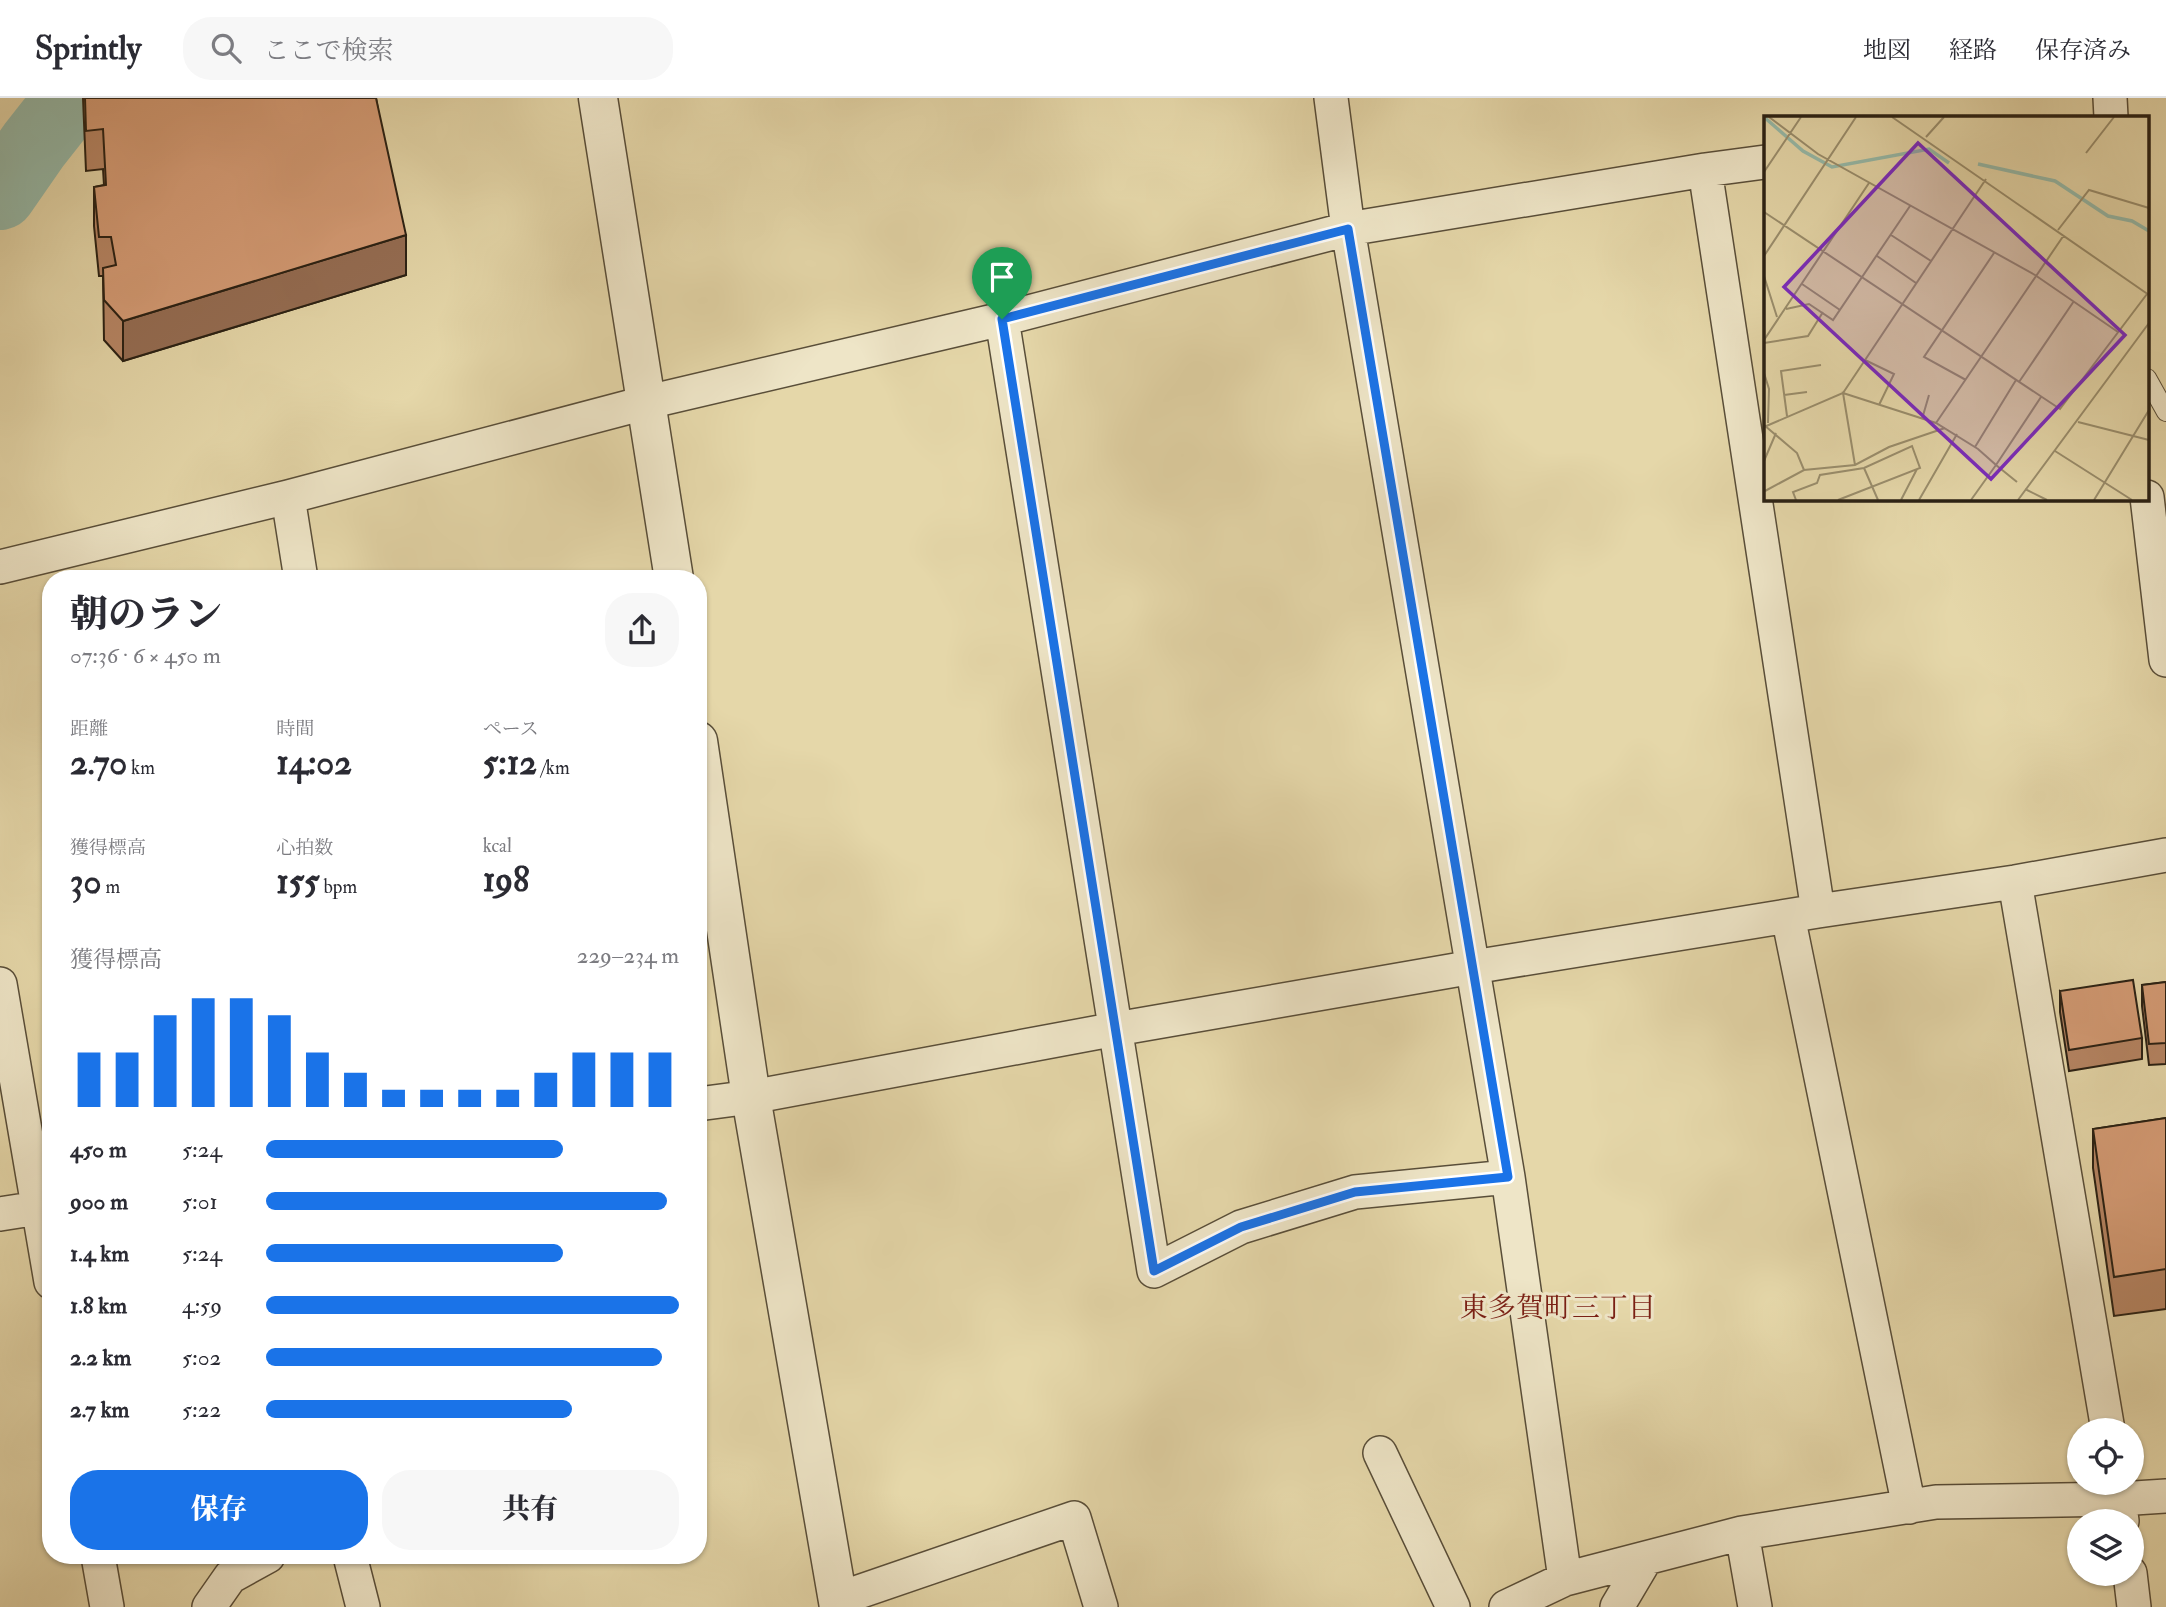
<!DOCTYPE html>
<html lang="ja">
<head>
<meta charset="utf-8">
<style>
	body { margin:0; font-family:"IM FELL Double Pica","Noto Serif JP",serif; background:#f7f7f7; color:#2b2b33; height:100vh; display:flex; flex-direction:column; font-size:26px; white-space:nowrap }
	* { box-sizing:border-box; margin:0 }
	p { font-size:23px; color:#7c7c81 }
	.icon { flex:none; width:38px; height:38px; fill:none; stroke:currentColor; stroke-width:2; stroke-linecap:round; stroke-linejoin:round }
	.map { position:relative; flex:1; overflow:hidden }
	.panel { position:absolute; left:42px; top:472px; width:665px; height:994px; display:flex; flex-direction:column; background:#fff; border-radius:28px; box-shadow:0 2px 5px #0004 }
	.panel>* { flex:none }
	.buttons { position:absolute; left:2067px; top:1320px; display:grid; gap:14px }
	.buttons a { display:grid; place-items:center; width:77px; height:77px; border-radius:50%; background:#fff; box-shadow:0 2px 5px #0004; font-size:35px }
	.pin { position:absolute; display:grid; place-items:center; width:60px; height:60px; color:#fff; margin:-72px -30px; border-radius:50% 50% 50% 0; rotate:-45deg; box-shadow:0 0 7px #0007 }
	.pin .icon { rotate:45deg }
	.round { display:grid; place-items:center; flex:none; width:74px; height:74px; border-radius:28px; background:#f7f7f7 }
	.overview { display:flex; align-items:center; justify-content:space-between; height:119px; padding:0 28px }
	h1 { font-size:38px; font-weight:800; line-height:52px }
	.stats { display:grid; grid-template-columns:repeat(3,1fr); gap:10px; height:119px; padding:7px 28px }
	.stats div { display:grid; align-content:center }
	.stats b { font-size:35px; font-weight:800 }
	.stats small { font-size:19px; font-weight:400 }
	.stats p { font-size:19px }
	.chart { height:196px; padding:14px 28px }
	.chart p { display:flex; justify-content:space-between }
	.chart svg { width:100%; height:126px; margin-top:7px; stroke:#1a73e8; stroke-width:6 }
	.primary-button { display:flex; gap:14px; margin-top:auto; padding:14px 28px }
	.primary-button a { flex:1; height:80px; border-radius:28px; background:#1a73e8; color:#fff; font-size:28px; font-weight:800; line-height:80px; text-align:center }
	.primary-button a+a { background:#f7f7f7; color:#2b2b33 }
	ul { padding:0 28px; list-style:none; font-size:23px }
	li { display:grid; grid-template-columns:112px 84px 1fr; align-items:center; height:52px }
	li i { height:18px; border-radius:9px; background:#1a73e8 }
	header { display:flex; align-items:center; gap:42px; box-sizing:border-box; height:98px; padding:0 35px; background:#fff; border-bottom:2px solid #e1e1e2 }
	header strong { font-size:33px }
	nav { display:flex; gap:38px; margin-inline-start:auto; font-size:24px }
	.search { width:490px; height:63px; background:#f7f7f7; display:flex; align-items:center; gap:18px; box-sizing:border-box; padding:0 24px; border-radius:28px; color:#7c7c81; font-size:26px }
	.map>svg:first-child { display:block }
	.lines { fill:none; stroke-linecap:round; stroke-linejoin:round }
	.river { stroke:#96baa9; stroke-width:72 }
	.service-casing { stroke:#594e39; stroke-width:20 }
	.minor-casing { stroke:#594e39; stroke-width:36 }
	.tertiary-casing { stroke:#594e39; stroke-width:41 }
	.service { stroke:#eee5c7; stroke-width:18 }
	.minor { stroke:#eee5c7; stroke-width:33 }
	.tertiary { stroke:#eee5c7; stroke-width:38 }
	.wall { fill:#b78665; stroke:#2a2114; stroke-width:2 }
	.shaded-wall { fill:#956d53; stroke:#2a2114; stroke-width:2 }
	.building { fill:#d59c76; stroke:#2a2114; stroke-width:2 }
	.route-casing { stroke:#fff; stroke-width:14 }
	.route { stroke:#1a73e8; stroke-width:9 }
	.labels { text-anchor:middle; stroke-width:6; stroke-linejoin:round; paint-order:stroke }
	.neighbourhood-label { font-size:28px; fill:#7a1f14; stroke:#eee5c7 }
	.inset-river { fill:none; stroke:#96baa9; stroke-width:3.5 }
	.inset-road { fill:none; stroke:#9a8e6d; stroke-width:2 }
	.view { fill:#7b2cbf; fill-opacity:0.15; stroke:#7b2cbf; stroke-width:3.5 }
	.inset-edge { fill:none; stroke:#2a2114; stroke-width:3.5 }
</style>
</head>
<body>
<header>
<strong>Sprintly</strong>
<div class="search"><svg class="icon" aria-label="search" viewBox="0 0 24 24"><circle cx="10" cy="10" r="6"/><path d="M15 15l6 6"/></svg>ここで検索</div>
<nav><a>地図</a><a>経路</a><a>保存済み</a></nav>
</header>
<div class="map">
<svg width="2166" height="1509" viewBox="0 0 2166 1509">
	<rect width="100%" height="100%" fill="#e5d7a9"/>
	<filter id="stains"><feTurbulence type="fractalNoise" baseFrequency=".00286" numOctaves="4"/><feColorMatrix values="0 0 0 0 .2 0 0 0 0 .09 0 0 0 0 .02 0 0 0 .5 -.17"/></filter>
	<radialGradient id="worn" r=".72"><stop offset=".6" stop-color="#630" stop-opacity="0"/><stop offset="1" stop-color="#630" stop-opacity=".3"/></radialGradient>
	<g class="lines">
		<!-- river -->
		<path class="river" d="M0,96L34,47L71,0"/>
		<defs>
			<path id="service" d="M2147,280L2166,314"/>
			<path id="minor" d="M1331,0L1348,131L1508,1079L1565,1481
				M2110,0L2111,19
				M1705,72L1818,813
				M1002,221L1154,1173L1241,1129L1355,1094L1508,1079
				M288,399L301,481
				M2147,399L2166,562
				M0,469L288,399L648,304L1002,221L1348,131L1705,72L1765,64
				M2015,784L2108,1332
				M1788,818L1909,1409
				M0,886L51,1184
				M698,1006L751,999L1116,931L1473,869L1818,813L2015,784L2166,757
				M0,1116L51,1108
				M1380,1355L1453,1509
				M2117,1384L2119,1401L2166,1398
				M1742,1435L1755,1509
				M98,1458L107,1509
				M350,1458L363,1509
				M2130,1475L2134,1509
				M838,1501L1074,1420L1101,1509
				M209,1509L230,1479L268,1458
				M1506,1509L1565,1481L1742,1435L1936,1404L2119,1401L2122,1423
				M1617,1509L1646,1460"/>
			<path id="tertiary" d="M598,0L674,481
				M698,643L751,999L839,1509"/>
		</defs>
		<!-- service casing -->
		<use href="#service" class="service-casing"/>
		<!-- minor casing -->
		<use href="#minor" class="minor-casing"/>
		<!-- tertiary casing -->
		<use href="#tertiary" class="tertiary-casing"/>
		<!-- service -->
		<use href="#service" class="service"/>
		<!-- minor -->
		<use href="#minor" class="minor"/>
		<!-- tertiary -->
		<use href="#tertiary" class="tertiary"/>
	</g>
	<!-- wall -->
	<path class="wall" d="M83,0H376L406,177L123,263L104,242L103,178H99L94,128V89L104,87L103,71L86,73Z
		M2166,884V966L2149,967L2142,908V887Z
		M2060,893L2142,940V961L2069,973L2060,914Z
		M2166,1020V1211L2114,1218L2093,1070V1031Z"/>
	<!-- shaded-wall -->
	<path class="shaded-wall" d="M406,137V177L123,263V223Z"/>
	<!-- building -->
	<path class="building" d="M85,0H376L406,137L123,223L104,202L103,170L116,167L111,139H99L94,89L106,87L103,31L86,33Z
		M2133,882L2142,940L2069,952L2060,893Z
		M2166,884V945L2149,946L2142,887Z
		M2166,1020V1171L2114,1179L2093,1031Z"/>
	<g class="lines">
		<defs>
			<path id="route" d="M1348,131L1508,1079L1355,1094L1241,1129L1154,1173L1002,221Z"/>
		</defs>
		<!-- route casing -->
		<use href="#route" class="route-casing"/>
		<!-- route -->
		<use href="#route" class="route"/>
	</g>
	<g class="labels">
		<!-- neighbourhood labels -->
		<g class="neighbourhood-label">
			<text x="1558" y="1219">東多賀町三丁目</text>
		</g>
	</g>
	<!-- overview -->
	<g transform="translate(1764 18)">
		<rect width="385" height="385" fill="#e5d7a9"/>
		<path class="inset-river" d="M0,1L39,35L68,51L165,33L185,47M214,48L291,65L344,100L368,105L385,115"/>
		<path class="inset-road" d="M5,1L54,38L271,159L354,216M128,1L385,179M162,21L180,1M322,37L350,1M0,56L37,1M0,96L296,293L383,178M294,114L325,74L385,92M127,119L167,145M0,140L92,1M113,140L152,167M0,160L13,201M38,168L76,194M22,193L45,188L69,204L146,90M0,224L105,67M0,227L44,220L59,196M101,244L130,258L115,289M0,257L5,273L4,307M202,264L160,241L230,137M255,266L310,185M20,279L43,276M23,300L17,255L57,249M158,303L165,279M314,306L385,324M172,307L300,119M0,309L33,337L40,354M0,311L79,277L222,63M211,331L252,264M291,335L368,384M0,345L12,317M91,349L79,277L172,307L214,333L232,349L207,384M100,352L114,384M253,366L232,349L277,281M261,373L283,384M1,375L40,354L91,349L125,331L181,312M32,384L29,376L53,367L56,359L100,352L148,330L156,352L74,384M137,384L153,353M155,384L193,318M254,384L385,207M330,384L385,294"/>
		<path class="view" d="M154,27L361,219L227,363L20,171Z"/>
		<rect width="385" height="385" class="inset-edge"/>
	</g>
	<rect width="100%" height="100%" filter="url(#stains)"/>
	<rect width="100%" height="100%" fill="url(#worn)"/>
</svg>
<div class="buttons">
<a><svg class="icon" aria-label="locate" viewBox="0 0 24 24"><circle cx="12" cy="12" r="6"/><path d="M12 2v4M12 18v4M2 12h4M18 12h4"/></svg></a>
<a><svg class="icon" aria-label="layers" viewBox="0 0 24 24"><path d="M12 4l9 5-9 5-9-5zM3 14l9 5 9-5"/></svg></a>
</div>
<div class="pin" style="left:1002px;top:221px;background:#1e9e55"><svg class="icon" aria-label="arrive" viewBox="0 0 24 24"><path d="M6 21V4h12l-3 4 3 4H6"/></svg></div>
<section class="panel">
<div class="overview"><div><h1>朝のラン</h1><p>07:36 · 6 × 450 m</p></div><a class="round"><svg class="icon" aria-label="share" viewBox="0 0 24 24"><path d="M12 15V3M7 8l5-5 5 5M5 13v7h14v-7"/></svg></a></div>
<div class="stats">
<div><p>距離</p><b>2.70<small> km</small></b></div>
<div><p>時間</p><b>14:02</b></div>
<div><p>ペース</p><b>5:12<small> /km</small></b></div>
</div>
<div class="stats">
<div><p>獲得標高</p><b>30<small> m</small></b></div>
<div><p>心拍数</p><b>155<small> bpm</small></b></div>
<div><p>kcal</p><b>198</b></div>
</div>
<div class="chart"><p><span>獲得標高</span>229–234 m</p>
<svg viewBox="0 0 160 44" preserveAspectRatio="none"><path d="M5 44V25M15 44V25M25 44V12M35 44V6M45 44V6M55 44V12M65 44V25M75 44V32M85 44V38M95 44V38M105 44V38M115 44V38M125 44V32M135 44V25M145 44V25M155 44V25"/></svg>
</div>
<ul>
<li><b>450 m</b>5:24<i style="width:72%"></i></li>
<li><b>900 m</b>5:01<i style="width:97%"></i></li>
<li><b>1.4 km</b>5:24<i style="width:72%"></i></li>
<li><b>1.8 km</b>4:59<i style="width:100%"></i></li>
<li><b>2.2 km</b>5:02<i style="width:96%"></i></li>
<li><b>2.7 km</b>5:22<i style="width:74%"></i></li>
</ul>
<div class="primary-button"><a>保存</a><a>共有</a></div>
</section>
</div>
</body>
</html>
